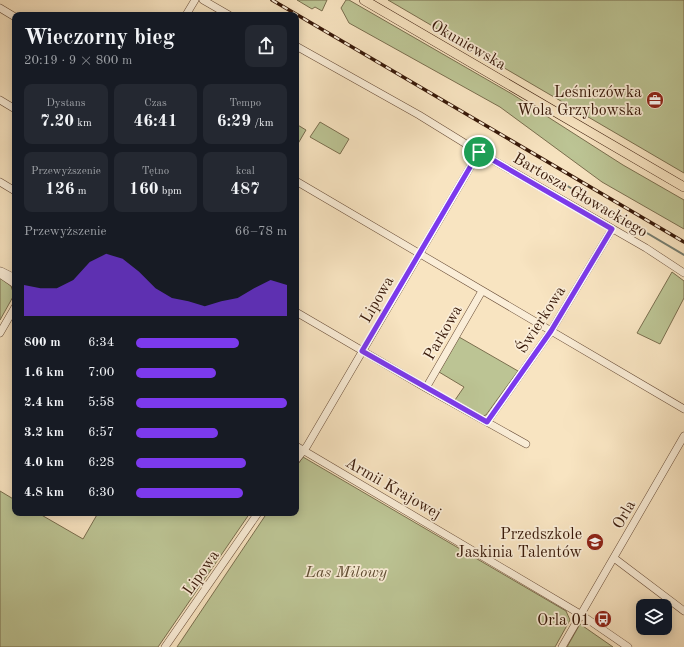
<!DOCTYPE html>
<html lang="pl">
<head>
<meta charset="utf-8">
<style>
	body { margin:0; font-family:"Old Standard TT",serif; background:#242831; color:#f1f3f6; height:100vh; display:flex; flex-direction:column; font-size:15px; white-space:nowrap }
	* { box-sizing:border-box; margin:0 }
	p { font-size:13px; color:#9ea1a6 }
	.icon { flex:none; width:22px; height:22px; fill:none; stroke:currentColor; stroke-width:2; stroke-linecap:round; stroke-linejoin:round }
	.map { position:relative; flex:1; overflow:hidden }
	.sheet { position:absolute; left:12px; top:12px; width:287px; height:504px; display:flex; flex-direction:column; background:#171b24; border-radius:8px; box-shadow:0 2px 10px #0003 }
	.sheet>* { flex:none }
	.buttons { position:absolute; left:636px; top:599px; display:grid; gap:8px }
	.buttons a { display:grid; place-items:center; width:36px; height:36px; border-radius:8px; background:#171b24; box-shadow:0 2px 10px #0003; font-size:20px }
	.pin { position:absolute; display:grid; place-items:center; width:34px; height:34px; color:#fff; margin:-17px; border:2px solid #fff; border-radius:50%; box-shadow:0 1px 4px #0007 }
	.round { display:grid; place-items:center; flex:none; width:42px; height:42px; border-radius:8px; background:#242831 }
	.overview { display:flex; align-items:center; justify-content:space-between; height:68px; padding:0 12px }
	h1 { font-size:22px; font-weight:700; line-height:30px }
	.figures { display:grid; grid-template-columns:repeat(3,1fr); gap:6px; height:68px; padding:4px 12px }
	.figures div { display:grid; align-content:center; border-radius:8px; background:#242831; text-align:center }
	.figures b { font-size:17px; font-weight:700 }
	.figures small { font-size:11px; font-weight:400 }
	.figures p { font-size:11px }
	.chart { height:112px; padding:8px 12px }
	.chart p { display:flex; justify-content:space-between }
	.chart svg { width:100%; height:72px; margin-top:4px; fill:#7c3aed; opacity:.7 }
	ul { padding:0 12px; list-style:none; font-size:13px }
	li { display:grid; grid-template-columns:64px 48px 1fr; align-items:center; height:30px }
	li i { height:10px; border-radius:5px; background:#7c3aed }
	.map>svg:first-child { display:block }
	.green { fill:#bcc494; stroke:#7a6e4e }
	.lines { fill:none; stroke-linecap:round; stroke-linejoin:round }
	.stream { stroke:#747c6f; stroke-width:2 }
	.minor-casing { stroke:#674b36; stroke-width:8 }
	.major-casing { stroke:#371808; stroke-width:10 }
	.minor { stroke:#faedd7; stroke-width:7 }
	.major { stroke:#f8e4c1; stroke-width:9 }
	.rail-casing { stroke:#371808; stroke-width:3.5 }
	.rail { stroke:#faedd7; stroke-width:2; stroke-dasharray:6; stroke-linecap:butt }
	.route-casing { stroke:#fff; stroke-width:8 }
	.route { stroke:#7c3aed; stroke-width:5 }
	.labels { text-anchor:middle; stroke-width:3.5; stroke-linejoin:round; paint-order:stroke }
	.street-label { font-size:16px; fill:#371808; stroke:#faedd7 }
	.poi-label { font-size:16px; fill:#371808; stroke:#faedd7; text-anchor:end }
	.park-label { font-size:16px; font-style:italic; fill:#5f4c32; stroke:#faedd7 }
</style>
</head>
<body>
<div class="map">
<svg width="684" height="647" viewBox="0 0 684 647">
	<rect width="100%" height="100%" fill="#f8e4c1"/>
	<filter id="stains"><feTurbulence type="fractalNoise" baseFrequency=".005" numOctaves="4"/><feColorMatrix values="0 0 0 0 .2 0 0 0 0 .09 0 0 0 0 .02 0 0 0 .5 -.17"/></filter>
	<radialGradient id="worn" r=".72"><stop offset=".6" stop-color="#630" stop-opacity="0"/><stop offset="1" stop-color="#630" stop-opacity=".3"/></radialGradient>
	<!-- green -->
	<path class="green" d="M297,0H327L322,11L315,7L312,9Z
		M346,0H349L512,94L623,165L684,200V229L602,182L500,107L349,23L341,8Z
		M388,0H684V173Z
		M320,122L349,139L340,154L310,137Z
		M296,124L306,130L296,147Z
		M672,272L684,281V298L660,344L637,333Z
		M0,278L11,286L14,295L0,320Z
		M459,337L518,371L486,415L483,416L455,400L464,387L439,372Z
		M303,457L566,611L570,620L555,647H177L267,513H296V467Z
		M0,491L15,500V513H38L83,539L98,513H250L158,647H0Z
		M580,624L613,647H567Z"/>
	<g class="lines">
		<!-- stream -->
		<path class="stream" d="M564,184L684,255"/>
		<defs>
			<path id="minor" d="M203,0L229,15
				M0,8L15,17
				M186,15L195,0
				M296,46L419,115L479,152L646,248L684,273
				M0,100L15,109
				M296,181L684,409
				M0,182L15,191
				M1,271L15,278
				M0,274L15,284
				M296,312L426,388L526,444
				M0,333L15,307
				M426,388L482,291
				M487,422L551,331L612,229
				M296,446L580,614L628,647
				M296,460L307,446L479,152
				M614,558L684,611
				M165,647L258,513
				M562,647L684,436"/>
			<path id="major" d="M364,0L684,187"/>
		</defs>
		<!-- minor casing -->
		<use href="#minor" class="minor-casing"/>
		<!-- major casing -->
		<use href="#major" class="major-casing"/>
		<!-- minor -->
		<use href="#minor" class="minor"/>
		<!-- major -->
		<use href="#major" class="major"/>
		<defs>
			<path id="rail" d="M272,0L684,242"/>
		</defs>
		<!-- rail casing -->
		<use href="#rail" class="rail-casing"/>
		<!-- rail -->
		<use href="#rail" class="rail"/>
	</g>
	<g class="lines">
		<defs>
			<path id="route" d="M479,152L612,229L551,331L487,422L362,351Z"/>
		</defs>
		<!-- route casing -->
		<use href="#route" class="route-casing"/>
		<!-- route -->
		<use href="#route" class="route"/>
	</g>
	<!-- icons -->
	<defs>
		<symbol id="office-disc" viewBox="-11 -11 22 22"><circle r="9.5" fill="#8f2418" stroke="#faedd7"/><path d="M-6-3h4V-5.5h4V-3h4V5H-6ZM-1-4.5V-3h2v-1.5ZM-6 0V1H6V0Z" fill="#fff"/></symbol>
		<symbol id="school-disc" viewBox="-11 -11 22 22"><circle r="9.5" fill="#8f2418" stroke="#faedd7"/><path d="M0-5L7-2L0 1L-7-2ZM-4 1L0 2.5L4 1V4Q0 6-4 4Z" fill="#fff"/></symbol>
		<symbol id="bus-disc" viewBox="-11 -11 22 22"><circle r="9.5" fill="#8f2418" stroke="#faedd7"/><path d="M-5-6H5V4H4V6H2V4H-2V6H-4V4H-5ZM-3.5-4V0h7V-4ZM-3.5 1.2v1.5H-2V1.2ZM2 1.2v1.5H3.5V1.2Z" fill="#fff"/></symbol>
	</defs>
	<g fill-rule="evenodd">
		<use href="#office-disc" x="645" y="90" width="20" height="20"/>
		<use href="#school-disc" x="585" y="532" width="20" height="20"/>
		<use href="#bus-disc" x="593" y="609" width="20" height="20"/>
	</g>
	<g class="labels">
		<!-- street labels -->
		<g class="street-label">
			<text transform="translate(469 44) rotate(30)" y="6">Okuniewska</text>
			<text transform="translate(581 194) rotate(30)" y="6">Bartosza Głowackiego</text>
			<text transform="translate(376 299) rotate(-60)" y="6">Lipowa</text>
			<text transform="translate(540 319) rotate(-57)" y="6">Świerkowa</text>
			<text transform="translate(442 332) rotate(-60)" y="6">Parkowa</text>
			<text transform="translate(394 487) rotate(30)" y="6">Armii Krajowej</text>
			<text transform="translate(623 514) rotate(-60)" y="6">Orla</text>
			<text transform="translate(200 572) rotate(-55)" y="6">Lipowa</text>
		</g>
		<!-- poi labels -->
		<g class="poi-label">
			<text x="642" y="97">Leśniczówka<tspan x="642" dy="18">Wola Grzybowska</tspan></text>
			<text x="582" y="539">Przedszkole<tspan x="582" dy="18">Jaskinia Talentów</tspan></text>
			<text x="590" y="625">Orla 01</text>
		</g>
		<!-- park labels -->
		<g class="park-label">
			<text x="346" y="577">Las Milowy</text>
		</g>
	</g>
	<rect width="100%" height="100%" filter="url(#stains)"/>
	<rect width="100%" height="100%" fill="url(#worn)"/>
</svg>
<div class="buttons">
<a><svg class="icon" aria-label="layers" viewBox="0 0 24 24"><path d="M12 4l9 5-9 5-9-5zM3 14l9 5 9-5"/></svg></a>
</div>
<div class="pin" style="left:479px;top:152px;background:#1e9e55"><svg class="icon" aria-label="arrive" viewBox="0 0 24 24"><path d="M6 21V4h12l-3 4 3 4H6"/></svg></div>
<section class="sheet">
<div class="overview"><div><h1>Wieczorny bieg</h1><p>20:19 · 9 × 800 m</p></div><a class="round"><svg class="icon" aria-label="share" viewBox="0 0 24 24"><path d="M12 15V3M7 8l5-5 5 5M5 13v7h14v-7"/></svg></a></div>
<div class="figures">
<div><p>Dystans</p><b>7.20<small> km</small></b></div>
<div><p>Czas</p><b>46:41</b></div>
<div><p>Tempo</p><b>6:29<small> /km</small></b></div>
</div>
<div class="figures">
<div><p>Przewyższenie</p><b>126<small> m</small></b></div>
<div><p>Tętno</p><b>160<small> bpm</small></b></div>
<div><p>kcal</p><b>487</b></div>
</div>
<div class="chart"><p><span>Przewyższenie</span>66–78 m</p>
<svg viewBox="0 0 160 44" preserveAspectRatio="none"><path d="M0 44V25L10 27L20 27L30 22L40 11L50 6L60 9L70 17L80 27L90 33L100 35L110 38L120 35L130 33L140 27L150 22L160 25V44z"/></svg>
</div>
<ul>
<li><b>800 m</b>6:34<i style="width:68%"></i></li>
<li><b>1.6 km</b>7:00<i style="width:53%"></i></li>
<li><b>2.4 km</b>5:58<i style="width:100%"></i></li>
<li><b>3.2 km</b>6:57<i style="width:54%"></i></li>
<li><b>4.0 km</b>6:28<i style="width:73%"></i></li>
<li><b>4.8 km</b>6:30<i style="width:71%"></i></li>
</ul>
</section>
</div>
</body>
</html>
